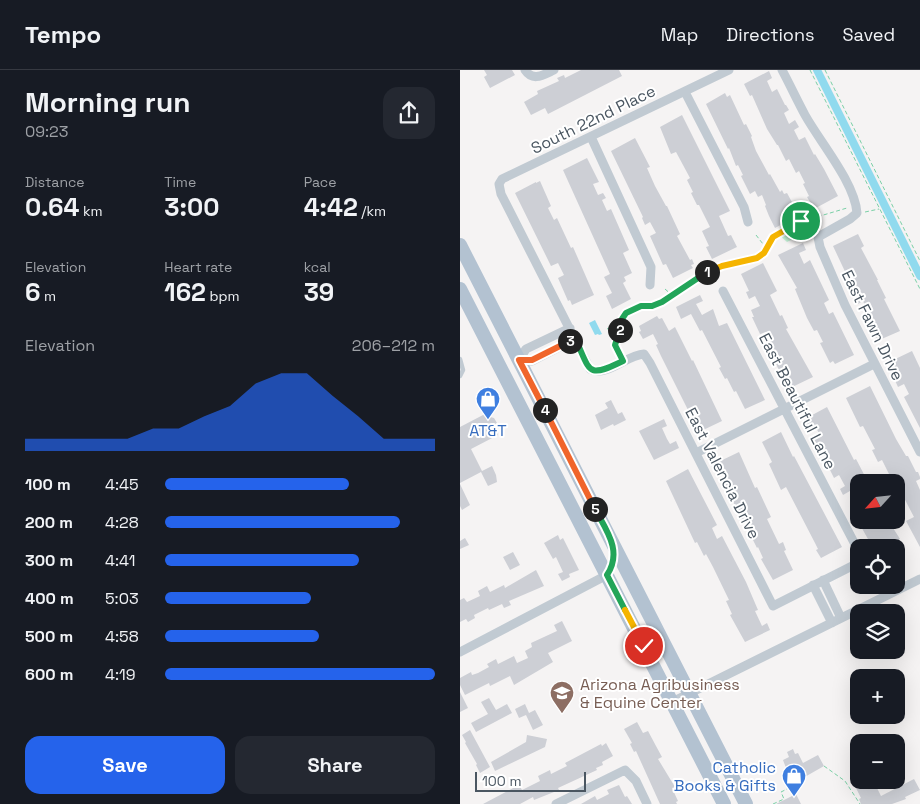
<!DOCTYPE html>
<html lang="en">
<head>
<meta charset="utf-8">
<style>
	body { margin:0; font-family:"Space Grotesk",sans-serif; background:#242831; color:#f1f3f6; height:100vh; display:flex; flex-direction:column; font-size:19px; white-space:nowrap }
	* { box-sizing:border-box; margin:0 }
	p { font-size:16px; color:#9ea1a6 }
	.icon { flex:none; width:28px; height:28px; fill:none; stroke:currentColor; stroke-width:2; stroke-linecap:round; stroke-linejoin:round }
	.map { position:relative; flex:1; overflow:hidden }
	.sheet { display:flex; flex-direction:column; background:#171b24; width:460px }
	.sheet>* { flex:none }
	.needle { width:32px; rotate:243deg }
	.tools { position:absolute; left:390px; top:404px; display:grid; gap:10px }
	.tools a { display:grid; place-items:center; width:55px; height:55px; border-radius:10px; background:#171b24; box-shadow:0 5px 20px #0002; font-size:25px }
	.scale { position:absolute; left:15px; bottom:12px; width:111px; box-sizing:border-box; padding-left:5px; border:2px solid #4a5661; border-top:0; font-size:14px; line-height:18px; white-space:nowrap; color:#4a5661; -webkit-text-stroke:4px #fff; paint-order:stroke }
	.pin { position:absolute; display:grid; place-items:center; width:42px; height:42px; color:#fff; margin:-21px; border:2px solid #fff; border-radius:50%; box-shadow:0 1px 5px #0007 }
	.km { position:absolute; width:25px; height:25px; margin:-12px; border-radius:50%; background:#222; color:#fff; font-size:14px; line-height:25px; text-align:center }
	.round { display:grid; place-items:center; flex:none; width:52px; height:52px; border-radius:15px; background:#242831 }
	.headline { display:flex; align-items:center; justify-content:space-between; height:85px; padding:0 25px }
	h1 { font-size:28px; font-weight:700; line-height:38px }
	.figures { display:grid; grid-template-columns:repeat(3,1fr); gap:8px; height:85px; padding:5px 25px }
	.figures div { display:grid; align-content:center }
	.figures b { font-size:25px; font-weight:700 }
	.figures small { font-size:14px; font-weight:400 }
	.figures p { font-size:14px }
	.chart { height:140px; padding:10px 25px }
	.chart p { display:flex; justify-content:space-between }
	.chart svg { width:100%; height:90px; margin-top:5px; fill:#2563eb; opacity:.7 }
	.action { display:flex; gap:10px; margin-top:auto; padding:10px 25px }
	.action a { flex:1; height:58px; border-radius:15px; background:#2563eb; color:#fff; font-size:20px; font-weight:700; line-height:58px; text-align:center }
	.action a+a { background:#242831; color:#f1f3f6 }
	ul { padding:0 25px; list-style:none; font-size:16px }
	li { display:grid; grid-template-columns:80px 60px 1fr; align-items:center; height:38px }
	li i { height:12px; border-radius:6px; background:#2563eb }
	header { display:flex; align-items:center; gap:30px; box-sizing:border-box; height:70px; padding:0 25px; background:#171b24; border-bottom:1px solid #363941 }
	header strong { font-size:24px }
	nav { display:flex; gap:28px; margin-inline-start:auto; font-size:18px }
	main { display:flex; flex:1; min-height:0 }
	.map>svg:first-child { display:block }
	.green { fill:#c3f1d5 }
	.water { fill:#90daee }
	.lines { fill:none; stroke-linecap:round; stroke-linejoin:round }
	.canal { stroke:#90daee; stroke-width:8 }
	.building { fill:#cdcfd5 }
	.path { stroke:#7ad0a6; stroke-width:1; stroke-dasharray:4 2.5; stroke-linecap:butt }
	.service { stroke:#c1cad2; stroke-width:4.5 }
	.minor { stroke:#c1cad2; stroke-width:9 }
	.primary { stroke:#b3c2d1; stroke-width:14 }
	.split-1-casing { stroke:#fff; stroke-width:10 }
	.split-2-casing { stroke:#fff; stroke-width:10 }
	.split-3-casing { stroke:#fff; stroke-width:10 }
	.split-4-casing { stroke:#fff; stroke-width:10 }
	.split-5-casing { stroke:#fff; stroke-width:10 }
	.split-6-casing { stroke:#fff; stroke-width:10 }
	.split-7-casing { stroke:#fff; stroke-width:10 }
	.split-1 { stroke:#f5b400; stroke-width:6 }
	.split-2 { stroke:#22a559; stroke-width:6 }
	.split-3 { stroke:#22a559; stroke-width:6 }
	.split-4 { stroke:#f0652b; stroke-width:6 }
	.split-5 { stroke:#f0652b; stroke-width:6 }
	.split-6 { stroke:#22a559; stroke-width:6 }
	.split-7 { stroke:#f5b400; stroke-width:6 }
	.labels { text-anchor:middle; stroke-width:4; stroke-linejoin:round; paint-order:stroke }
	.street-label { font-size:16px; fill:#4a5661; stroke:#fff }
	.shop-label { font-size:16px; fill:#366cbe; stroke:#fff }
	.education-label { font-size:16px; fill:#785e54; stroke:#fff; text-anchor:start }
</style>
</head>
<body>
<header>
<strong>Tempo</strong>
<nav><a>Map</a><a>Directions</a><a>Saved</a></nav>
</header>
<main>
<section class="sheet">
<div class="headline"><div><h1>Morning run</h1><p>09:23</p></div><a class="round"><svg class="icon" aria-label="share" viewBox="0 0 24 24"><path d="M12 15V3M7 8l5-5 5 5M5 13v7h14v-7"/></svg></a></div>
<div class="figures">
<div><p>Distance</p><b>0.64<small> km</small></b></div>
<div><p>Time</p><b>3:00</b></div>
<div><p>Pace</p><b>4:42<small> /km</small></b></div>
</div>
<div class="figures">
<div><p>Elevation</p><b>6<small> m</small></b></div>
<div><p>Heart rate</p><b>162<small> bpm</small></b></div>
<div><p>kcal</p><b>39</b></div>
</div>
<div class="chart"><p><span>Elevation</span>206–212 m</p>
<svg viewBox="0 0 160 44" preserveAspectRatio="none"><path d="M0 44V38L10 38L20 38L30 38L40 38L50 33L60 33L70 27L80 22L90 11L100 6L110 6L120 17L130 27L140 38L150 38L160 38V44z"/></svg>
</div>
<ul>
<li><b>100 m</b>4:45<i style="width:68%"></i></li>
<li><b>200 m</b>4:28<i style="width:87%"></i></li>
<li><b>300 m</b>4:41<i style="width:72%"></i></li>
<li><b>400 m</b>5:03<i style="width:54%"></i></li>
<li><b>500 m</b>4:58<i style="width:57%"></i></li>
<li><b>600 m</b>4:19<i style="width:100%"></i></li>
</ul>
<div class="action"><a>Save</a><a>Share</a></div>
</section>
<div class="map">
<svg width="460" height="734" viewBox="0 0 460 734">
	<rect width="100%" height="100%" fill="#f5f3f3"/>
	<!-- green -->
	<path class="green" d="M332,157L337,167L327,172L318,164Z"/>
	<!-- water -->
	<path class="water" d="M135,250L142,264L139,265L138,264L135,265L129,253Z"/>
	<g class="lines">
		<!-- canal -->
		<path class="canal" d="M357,0L460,206"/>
	</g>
	<!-- building -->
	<path class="building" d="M24,0H52L55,5L30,18L24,7L27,5Z
		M121,0H159L162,6L88,44L85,38L71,45L64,32L78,24L77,21L99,11L97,8L104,5L105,8Z
		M309,1L312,8L307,11L312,22L317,19L325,35H326L329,40L324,43L329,54L335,50L339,57L334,60L339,70L345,67L354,85L355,84L364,99L378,126L354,139L347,127L349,126L343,114L345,113L339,101L336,103L329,89L326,91L318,75H317L307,59L292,25L290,26L284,14Z
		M265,23L267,27L270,25L284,55L286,54L292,66L291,67L296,81L309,105L310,104L320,122L322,120L324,124L327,123L339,145L315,158L309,146L305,136L306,135L302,125L298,127L295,121L290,124L281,106L283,105L278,95L276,96L269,78L268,79L246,34Z
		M222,45L270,141L259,146L268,166L271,165L277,177L252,189L246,177L249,176L242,161L250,157L239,135H237L231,123L233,122L227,110L230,108L216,82L211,84L200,57Z
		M175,68L190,97L187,98L195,116L206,136H207L220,164L217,166L230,190L232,189L234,194L231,195L233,198L213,208L206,194L203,195L190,166L196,163L190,152L185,155L182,148L183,147L151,81Z
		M127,88L139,112L133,114L138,125L143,123L146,128L142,130L147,141L151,139L169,180L163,183L172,203L164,207L166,211L163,213L171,229L152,239L146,226L152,223L144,207L150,204L103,100Z
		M80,111L91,136L88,138L94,150L97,148L111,178L113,177L134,225L112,235L110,230L108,231L98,208L104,205L98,193L91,196L55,123L76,112V113Z
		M398,164L404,176L401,178L418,210H417L426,228L424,229L440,261L417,271L404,245L408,243L403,231L398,234L395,228L397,227L373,176Z
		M343,173L346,180L339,183L344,194L350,190L369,230L364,233L369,244L373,242L394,285L375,294L373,291L370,293L360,273L363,272L357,260L354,261L347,248L335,219L337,218L318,185Z
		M303,193L317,221L310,225L320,246L322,245L328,258L326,259L353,307L328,319L307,275L311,273L306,262L300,264L292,247H294L291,240L300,236L295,226L289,229L286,222L289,221L281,204Z
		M240,225L243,231L236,234L242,245L253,239L259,256L267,253L305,330L285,339L276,321L274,322L267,308L265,309L259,298L261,297L242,260L240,261L231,244L221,249L216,237Z
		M197,246L199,249L202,248L209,261L215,257L232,291L233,290L262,351L239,362L201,286L196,275L198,274L193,264L183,269L179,262L181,261L179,256Z
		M452,281L460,298V358L444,327L449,324L444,314L438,317L427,293Z
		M410,316L436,369L446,386H448L456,402H458L460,407V409L456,411L460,420V477L446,451L454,447L442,424L439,426L436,421V412H433L422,390L418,392L412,380L415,379L403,356L400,357L386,328Z
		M151,330L158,344L162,342L166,350L154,356L153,354L141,360L135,345L148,338L145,333Z
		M367,337L394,390L396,389L408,412H399V439L393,442L390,436L396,433L390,421L383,425L380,419L385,416L379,405L374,408L365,390L366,389L361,377L358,378L352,366L359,363L353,353L346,356L343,350Z
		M23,345L34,348L37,353L33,355L38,365L11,379L22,401L32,396L36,405L37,412L28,416L21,402L0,413V357Z
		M204,349L207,356L202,358L207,369L210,374L216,371L219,378L194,390L179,361Z
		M321,362L333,387L334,386L382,477L361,488L356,480L358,479L355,473L326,417L321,420L309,394L312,392L302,372Z
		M279,382L295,418L297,417L311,447L307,449L319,474L323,472L326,480L324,481L333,500L313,510L301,489L303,488L298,477L297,478L291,466L296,463L290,452L284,454L281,448L266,417H267L265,411L268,410L263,398L257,401L254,394Z
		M228,399L257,455L252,458L257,469L262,466L286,512L298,540L295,541L302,556L307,553L310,560L285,572L270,545L272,544L266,531L269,530L253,497L246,484L244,486L237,472L235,473L206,411Z
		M0,414L10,435L2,440L0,436Z
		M405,450H428L440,469L437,471L444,484L436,488V478H413L399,453Z
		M98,465L100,470L103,468L119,500L109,504L110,507L102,511L98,504L103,502L96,487L93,489L84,473Z
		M5,468L9,475L0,479V471Z
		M53,482L60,495L50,500L43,487Z
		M76,500L84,516L49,531L51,535L44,538L42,534L29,540L28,538L14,545L15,548L8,552L6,549L0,552V530L4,528L7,532L20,526L18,521L27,516L30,522L44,515L45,518Z
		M102,551L112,571L88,583L93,592L54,615L50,606L30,616L29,613L5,625L0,615V608L11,602L12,605L18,603L29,597L27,594L36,589L38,594L54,586L57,593L68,588L65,581L72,577L71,573L97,561L94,555Z
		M0,622L8,638L0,642Z
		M29,628L36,640L47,634L52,643L16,662L11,653L28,644L21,632Z
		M65,634L69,643L75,640L83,655L73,660L66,645L59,648L55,639Z
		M177,652L183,663L188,661L196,676L202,687L198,689L215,717L212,718L218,731L216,732L217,734H200L176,681L174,682L170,674L172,673L164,659Z
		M10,660L30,697L20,703L16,695L17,694L5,673L6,672L2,665Z
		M67,665L87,669L85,677L35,701L31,692L66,672Z
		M146,673L153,686L142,692L143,695L136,698L137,700L98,718L99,720L74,730L73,727L60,734H23L59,715L62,720L80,711L78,706L90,700L91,704L107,696L105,693L141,674L142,676Z
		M333,679L335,684L338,683L343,693L358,685L364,696L343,708L336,695L326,698L323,690L329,687L327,682Z
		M454,709L460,720L445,727L446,729L432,734H401L399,729L401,728L396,718L398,717L396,712L400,710H404L406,713L413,710L421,726Z
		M159,715L165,727L167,726L172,734H121L135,726L137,730L149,724L147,720Z
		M336,724L341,734H316Z"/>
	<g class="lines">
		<!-- path -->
		<path class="path" d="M350,0L460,219
			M365,0L460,191
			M405,142L419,139
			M342,151L359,154L361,156
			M296,165L303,174L308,175
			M254,199L259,206
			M205,219L213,226
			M147,259L151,257L160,258
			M159,283L155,275V272L159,266L162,249L166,243L181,236H192L202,232L248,201L262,196L297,188L304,183L313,167L318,164L348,149L356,151L360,146L387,138
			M364,696L385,711L400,734
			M313,734L324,729L321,722L327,719"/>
		<!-- service -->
		<path class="service" d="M0,289L3,300L0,306"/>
		<!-- minor -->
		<path class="minor" d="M65,0C73,12 83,5 94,0
			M269,0L42,109L39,114L41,124L130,299C146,308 166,285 184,284L190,293L313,536L396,494L399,490
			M322,0C330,15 337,30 345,45C360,72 395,113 397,143L390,149L358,167L360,177L385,235L460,382
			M225,22L284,137L288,152
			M131,67L191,197L190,215
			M263,221L399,482
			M110,258L66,279L59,290L72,291L115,269
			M236,383L414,294
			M363,510L381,548
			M353,515L372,553
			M0,582L147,505
			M212,632L460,509
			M96,734L165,700L176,711L187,734"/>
		<!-- primary -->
		<path class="primary" d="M0,175L286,734
			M0,219L264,734"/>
	</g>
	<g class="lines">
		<defs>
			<path id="split-1" d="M247,202L262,196L297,188L304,183L313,167L341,151"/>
			<path id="split-2" d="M160,260L162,249L166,243L181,236H192L202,232L247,202"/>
			<path id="split-3" d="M110,271L115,268C131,302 126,309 163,291L155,275L160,260"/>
			<path id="split-4" d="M85,340L59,290H72L110,271"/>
			<path id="split-5" d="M85,340L135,439"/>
			<path id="split-6" d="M135,439C146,460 163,481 147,505L165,540"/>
			<path id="split-7" d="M165,540L184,576"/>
		</defs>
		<!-- split-1 casing -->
		<use href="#split-1" class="split-1-casing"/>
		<!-- split-2 casing -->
		<use href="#split-2" class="split-2-casing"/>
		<!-- split-3 casing -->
		<use href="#split-3" class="split-3-casing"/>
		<!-- split-4 casing -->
		<use href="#split-4" class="split-4-casing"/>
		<!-- split-5 casing -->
		<use href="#split-5" class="split-5-casing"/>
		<!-- split-6 casing -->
		<use href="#split-6" class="split-6-casing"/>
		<!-- split-7 casing -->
		<use href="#split-7" class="split-7-casing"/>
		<!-- split-1 -->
		<use href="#split-1" class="split-1"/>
		<!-- split-2 -->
		<use href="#split-2" class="split-2"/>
		<!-- split-3 -->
		<use href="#split-3" class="split-3"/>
		<!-- split-4 -->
		<use href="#split-4" class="split-4"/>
		<!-- split-5 -->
		<use href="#split-5" class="split-5"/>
		<!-- split-6 -->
		<use href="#split-6" class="split-6"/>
		<!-- split-7 -->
		<use href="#split-7" class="split-7"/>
	</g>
	<!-- icons -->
	<defs>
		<symbol id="shop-pin" viewBox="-11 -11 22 30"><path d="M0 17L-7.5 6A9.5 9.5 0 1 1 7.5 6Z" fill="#3f7fe0" stroke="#fff"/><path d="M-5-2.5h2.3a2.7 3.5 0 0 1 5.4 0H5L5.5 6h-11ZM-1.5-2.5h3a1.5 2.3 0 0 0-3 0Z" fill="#fff"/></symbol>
		<symbol id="school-pin" viewBox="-11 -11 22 30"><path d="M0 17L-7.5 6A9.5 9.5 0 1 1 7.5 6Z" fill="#8d6e63" stroke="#fff"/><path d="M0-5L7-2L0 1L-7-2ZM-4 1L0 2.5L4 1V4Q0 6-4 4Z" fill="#fff"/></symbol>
	</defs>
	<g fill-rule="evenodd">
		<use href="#shop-pin" x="14" y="315" width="28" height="38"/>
		<use href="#school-pin" x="88" y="609" width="28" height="38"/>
		<use href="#shop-pin" x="320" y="692" width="28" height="38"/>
	</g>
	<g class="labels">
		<!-- street labels -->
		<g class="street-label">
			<text transform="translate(133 49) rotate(-26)" y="6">South 22nd Place</text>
			<text transform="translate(413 255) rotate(64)" y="6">East Fawn Drive</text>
			<text transform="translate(338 331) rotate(63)" y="6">East Beautiful Lane</text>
			<text transform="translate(263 403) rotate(63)" y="6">East Valencia Drive</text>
		</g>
		<!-- shop labels -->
		<g class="shop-label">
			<text x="28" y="366">AT&amp;T</text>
			<text x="316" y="703" text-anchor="end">Catholic<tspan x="316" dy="18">Books &amp; Gifts</tspan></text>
		</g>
		<!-- education labels -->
		<g class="education-label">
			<text x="120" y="620">Arizona Agribusiness<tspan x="120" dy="18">&amp; Equine Center</tspan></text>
		</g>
	</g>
</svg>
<div class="tools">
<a><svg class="needle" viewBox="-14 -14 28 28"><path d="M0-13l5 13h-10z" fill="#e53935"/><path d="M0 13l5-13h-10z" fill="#9ea1a6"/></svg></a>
<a><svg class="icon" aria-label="locate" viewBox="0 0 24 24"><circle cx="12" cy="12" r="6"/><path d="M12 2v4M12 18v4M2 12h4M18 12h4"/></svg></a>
<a><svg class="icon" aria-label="layers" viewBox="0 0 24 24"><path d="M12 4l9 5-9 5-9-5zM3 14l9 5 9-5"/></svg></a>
<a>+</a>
<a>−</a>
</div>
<div class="scale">100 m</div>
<div class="pin" style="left:341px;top:151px;background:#1e9e55"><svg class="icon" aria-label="arrive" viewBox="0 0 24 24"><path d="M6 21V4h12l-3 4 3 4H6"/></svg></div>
<div class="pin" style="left:184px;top:576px;background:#d93025"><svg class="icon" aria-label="check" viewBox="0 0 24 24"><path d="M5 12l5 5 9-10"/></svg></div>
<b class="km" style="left:247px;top:202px">1</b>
<b class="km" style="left:160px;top:260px">2</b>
<b class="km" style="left:110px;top:271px">3</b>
<b class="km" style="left:85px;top:340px">4</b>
<b class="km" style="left:135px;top:439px">5</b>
</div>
</main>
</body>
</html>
